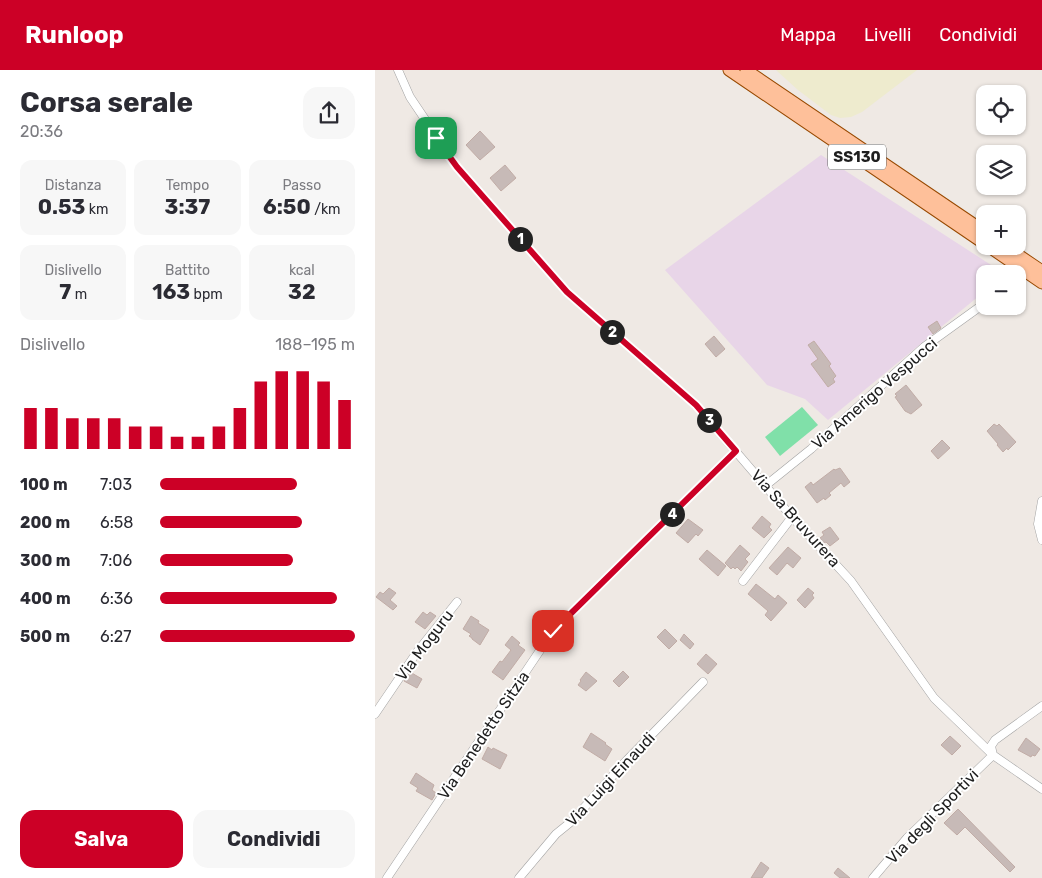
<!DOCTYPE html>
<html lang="it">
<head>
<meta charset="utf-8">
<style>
	body { margin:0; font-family:Rubik,sans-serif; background:#f7f7f7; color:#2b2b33; height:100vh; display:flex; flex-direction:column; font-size:19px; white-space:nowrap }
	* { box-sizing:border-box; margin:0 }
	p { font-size:16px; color:#7c7c81 }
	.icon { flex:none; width:28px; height:28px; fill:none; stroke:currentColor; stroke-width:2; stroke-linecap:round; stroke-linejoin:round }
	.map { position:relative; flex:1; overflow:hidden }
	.drawer { display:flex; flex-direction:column; background:#fff; width:375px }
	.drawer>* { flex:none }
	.controls { position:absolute; left:601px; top:15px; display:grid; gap:10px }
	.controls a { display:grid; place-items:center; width:50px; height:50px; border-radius:10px; background:#fff; box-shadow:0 1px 4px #0004; font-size:25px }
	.pin { position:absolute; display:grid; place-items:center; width:42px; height:42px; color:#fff; margin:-21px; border-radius:10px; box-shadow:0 2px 8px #0006 }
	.km { position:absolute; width:25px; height:25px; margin:-12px; border-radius:50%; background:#222; color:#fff; font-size:14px; line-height:25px; text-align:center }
	.round { display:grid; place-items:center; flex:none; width:52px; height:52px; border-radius:15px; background:#f7f7f7 }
	.summary { display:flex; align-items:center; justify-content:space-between; height:85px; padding:0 20px }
	h1 { font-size:28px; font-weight:700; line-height:38px }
	.stats { display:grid; grid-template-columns:repeat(3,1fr); gap:8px; height:85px; padding:5px 20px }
	.stats div { display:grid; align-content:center; border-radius:12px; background:#f7f7f7; text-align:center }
	.stats b { font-size:21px; font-weight:700 }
	.stats small { font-size:14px; font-weight:400 }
	.stats p { font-size:14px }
	.chart { height:140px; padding:10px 20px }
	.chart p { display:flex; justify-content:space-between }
	.chart svg { width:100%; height:90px; margin-top:5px; stroke:#cc0026; stroke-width:6 }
	.action { display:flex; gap:10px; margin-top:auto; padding:10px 20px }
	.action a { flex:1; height:58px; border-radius:15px; background:#cc0026; color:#fff; font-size:20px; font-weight:700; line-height:58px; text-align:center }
	.action a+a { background:#f7f7f7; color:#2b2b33 }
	ul { padding:0 20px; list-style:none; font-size:16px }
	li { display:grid; grid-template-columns:80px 60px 1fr; align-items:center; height:38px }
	li i { height:12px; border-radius:6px; background:#cc0026 }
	header { display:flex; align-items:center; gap:30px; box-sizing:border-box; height:70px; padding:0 25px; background:#cc0026; color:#fff }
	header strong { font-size:24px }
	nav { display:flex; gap:28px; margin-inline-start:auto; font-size:18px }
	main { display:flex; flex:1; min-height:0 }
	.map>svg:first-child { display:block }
	.industrial { fill:#e8d5e8 }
	.farmland { fill:#eeebce }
	.pitch { fill:#80e0a9 }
	.building { fill:#c7bab7; stroke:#c1aca6 }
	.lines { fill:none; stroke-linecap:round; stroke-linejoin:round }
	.minor-casing { stroke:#a2a2a2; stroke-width:9 }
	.primary-casing { stroke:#984900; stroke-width:13 }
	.minor { stroke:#fff; stroke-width:8 }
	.primary { stroke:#fec09a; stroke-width:11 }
	.route-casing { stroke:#fff; stroke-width:10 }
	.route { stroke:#cc0026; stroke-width:6 }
	.labels { text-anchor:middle; stroke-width:4; stroke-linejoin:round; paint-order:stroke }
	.shield { fill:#fff; stroke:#626262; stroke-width:1 }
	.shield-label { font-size:15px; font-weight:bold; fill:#1e1e1e }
	.street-label { font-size:16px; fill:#1e1e1e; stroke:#fff }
</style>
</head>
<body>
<header>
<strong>Runloop</strong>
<nav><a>Mappa</a><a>Livelli</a><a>Condividi</a></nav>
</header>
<main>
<section class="drawer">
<div class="summary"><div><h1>Corsa serale</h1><p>20:36</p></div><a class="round"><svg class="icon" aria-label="share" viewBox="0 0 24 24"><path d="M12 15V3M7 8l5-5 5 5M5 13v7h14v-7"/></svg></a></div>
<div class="stats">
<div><p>Distanza</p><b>0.53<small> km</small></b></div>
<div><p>Tempo</p><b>3:37</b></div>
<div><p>Passo</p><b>6:50<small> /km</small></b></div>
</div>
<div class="stats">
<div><p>Dislivello</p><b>7<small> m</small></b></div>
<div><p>Battito</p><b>163<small> bpm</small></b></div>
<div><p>kcal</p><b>32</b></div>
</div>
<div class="chart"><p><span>Dislivello</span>188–195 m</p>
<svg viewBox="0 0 160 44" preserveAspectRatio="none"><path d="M5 44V24M15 44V24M25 44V29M35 44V29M45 44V29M55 44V33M65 44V33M75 44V38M85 44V38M95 44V33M105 44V24M115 44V11M125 44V6M135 44V6M145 44V11M155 44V20"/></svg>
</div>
<ul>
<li><b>100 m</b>7:03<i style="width:70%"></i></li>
<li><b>200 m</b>6:58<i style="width:73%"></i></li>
<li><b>300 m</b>7:06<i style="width:68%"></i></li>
<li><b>400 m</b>6:36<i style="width:91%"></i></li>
<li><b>500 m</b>6:27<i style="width:100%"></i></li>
</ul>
<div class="action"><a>Salva</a><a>Condividi</a></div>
</section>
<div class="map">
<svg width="667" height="808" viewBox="0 0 667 808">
	<rect width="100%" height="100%" fill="#efe9e4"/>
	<!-- industrial -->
	<path class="industrial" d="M446,85L630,204H610V221L453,350L430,329L392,315L290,200Z"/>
	<!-- farmland -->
	<path class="farmland" d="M401,0H542L487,42L476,47L465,48L456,45L423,20Z"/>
	<!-- pitch -->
	<path class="pitch" d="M427,337L443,355L405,386L390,367Z"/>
	<!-- building -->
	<path class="building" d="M105,61L120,77L105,90L91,75Z
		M130,95L141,108L126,121L115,108Z
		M562,251L566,258L558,264L553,257Z
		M339,266L350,279L341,287L330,274Z
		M439,271L456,294L454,296L461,306L458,309L460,312L453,317L436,294L443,289L433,275Z
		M531,315L547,335L536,344L530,341L520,327L522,326L520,324Z
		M619,354L622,356L624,354L641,372L633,380L632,378L628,382L622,375L623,374L612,361Z
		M567,370L575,378L563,389L556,381Z
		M465,398L475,412L469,417L466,413L454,423L456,425L450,430L449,428L442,433L430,417L436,412L438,415L459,399L460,400Z
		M387,446L396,454L394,457L397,460L389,468L377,458Z
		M313,449L328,460L323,466L321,464L313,473L301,463Z
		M455,457L464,469L455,476L451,472L449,473L445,468L449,465L447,462Z
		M365,475L375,484L370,489L373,492L366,501L362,497L360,499L358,497L356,499L350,493Z
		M413,477L426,488L418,498L412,493L402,505L394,498Z
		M332,480L351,496L343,506L324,489Z
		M381,514L400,529L403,525L412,533L396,551L390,545L393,541L373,524Z
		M14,518L21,523L15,530L22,536L18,540L1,527L5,522L8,524Z
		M433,518L439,523L437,525L439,528L430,538L422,530Z
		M48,542L52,545L55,542L61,546L50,559L40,552Z
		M96,546L104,551L103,553L114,560L105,575L97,569V568L94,566L96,564L88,559Z
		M290,559L302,571L294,579L282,567Z
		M309,564L319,574L315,579L305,570Z
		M137,566L145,573L143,575L150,580L128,610L117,602L125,591L127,592L136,580L130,575Z
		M331,584L342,594L333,604L322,594Z
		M248,601L254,607L244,617L238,611Z
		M35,602L47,609L42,618L29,611Z
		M211,602L222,611L211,621L203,615L206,611L205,610Z
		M216,663L231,673L230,674L237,679L230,691L208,677Z
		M575,666L586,676L577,685L566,675Z
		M651,668L665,679L660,686L657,685L656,687L643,680Z
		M113,677L117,680L118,678L132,685L125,699L107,689Z
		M41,703L59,715L57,720L61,723L57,730L41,721L43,718L35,713Z
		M583,739L640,797L635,802L590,757L582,765L569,753Z
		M386,792L394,798L387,808H376Z
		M463,798L475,808H465L459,803Z"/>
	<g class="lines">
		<defs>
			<path id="minor" d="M23,0L35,27L82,97L192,222L321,335L417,447L476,511L559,628L618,685L667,719
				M642,210L651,202
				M390,416L436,379L549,277L610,233
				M667,431L663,454L667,470
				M368,511L417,447
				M0,644L42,582L82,532
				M12,808L178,561L361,381
				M144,808L181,764L197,751L251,691L328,612
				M498,808L532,768L618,685L616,676L620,670L667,636"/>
			<path id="primary" d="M354,0L610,174
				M371,0L610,162
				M613,176L667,213
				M630,176L667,201"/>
		</defs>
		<!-- minor casing -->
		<use href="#minor" class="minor-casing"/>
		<!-- primary casing -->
		<use href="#primary" class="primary-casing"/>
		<!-- minor -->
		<use href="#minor" class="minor"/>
		<!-- primary -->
		<use href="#primary" class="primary"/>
	</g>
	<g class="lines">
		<defs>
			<path id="route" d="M61,68L82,97L192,222L321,335L361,381L178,561"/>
		</defs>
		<!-- route casing -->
		<use href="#route" class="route-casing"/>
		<!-- route -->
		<use href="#route" class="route"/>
	</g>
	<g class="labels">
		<!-- shield labels -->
		<rect class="shield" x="453" y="74.5" width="58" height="25" rx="4"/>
		<g class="shield-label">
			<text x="482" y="92">SS130</text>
		</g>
		<!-- street labels -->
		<g class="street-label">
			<text transform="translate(499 323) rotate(-41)" y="6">Via Amerigo Vespucci</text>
			<text transform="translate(421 448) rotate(48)" y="6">Via Sa Bruvurera</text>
			<text transform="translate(49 575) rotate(-53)" y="6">Via Moguru</text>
			<text transform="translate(108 665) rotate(-56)" y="6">Via Benedetto Sitzia</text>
			<text transform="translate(235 709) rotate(-47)" y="6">Via Luigi Einaudi</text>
			<text transform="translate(557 746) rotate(-46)" y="6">Via degli Sportivi</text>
		</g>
	</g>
</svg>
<div class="controls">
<a><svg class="icon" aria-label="locate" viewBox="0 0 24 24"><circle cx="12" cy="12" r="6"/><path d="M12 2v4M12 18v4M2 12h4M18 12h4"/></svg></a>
<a><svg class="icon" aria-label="layers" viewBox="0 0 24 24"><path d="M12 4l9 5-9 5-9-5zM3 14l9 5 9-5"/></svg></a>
<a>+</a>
<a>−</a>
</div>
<div class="pin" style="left:61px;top:68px;background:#1e9e55"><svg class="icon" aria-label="arrive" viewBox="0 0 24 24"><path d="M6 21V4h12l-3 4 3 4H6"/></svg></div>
<div class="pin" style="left:178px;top:561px;background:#d93025"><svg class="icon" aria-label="check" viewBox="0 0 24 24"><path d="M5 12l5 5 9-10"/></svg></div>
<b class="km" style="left:145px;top:169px">1</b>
<b class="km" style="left:237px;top:262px">2</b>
<b class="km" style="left:334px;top:350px">3</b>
<b class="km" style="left:297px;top:444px">4</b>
</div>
</main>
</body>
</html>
